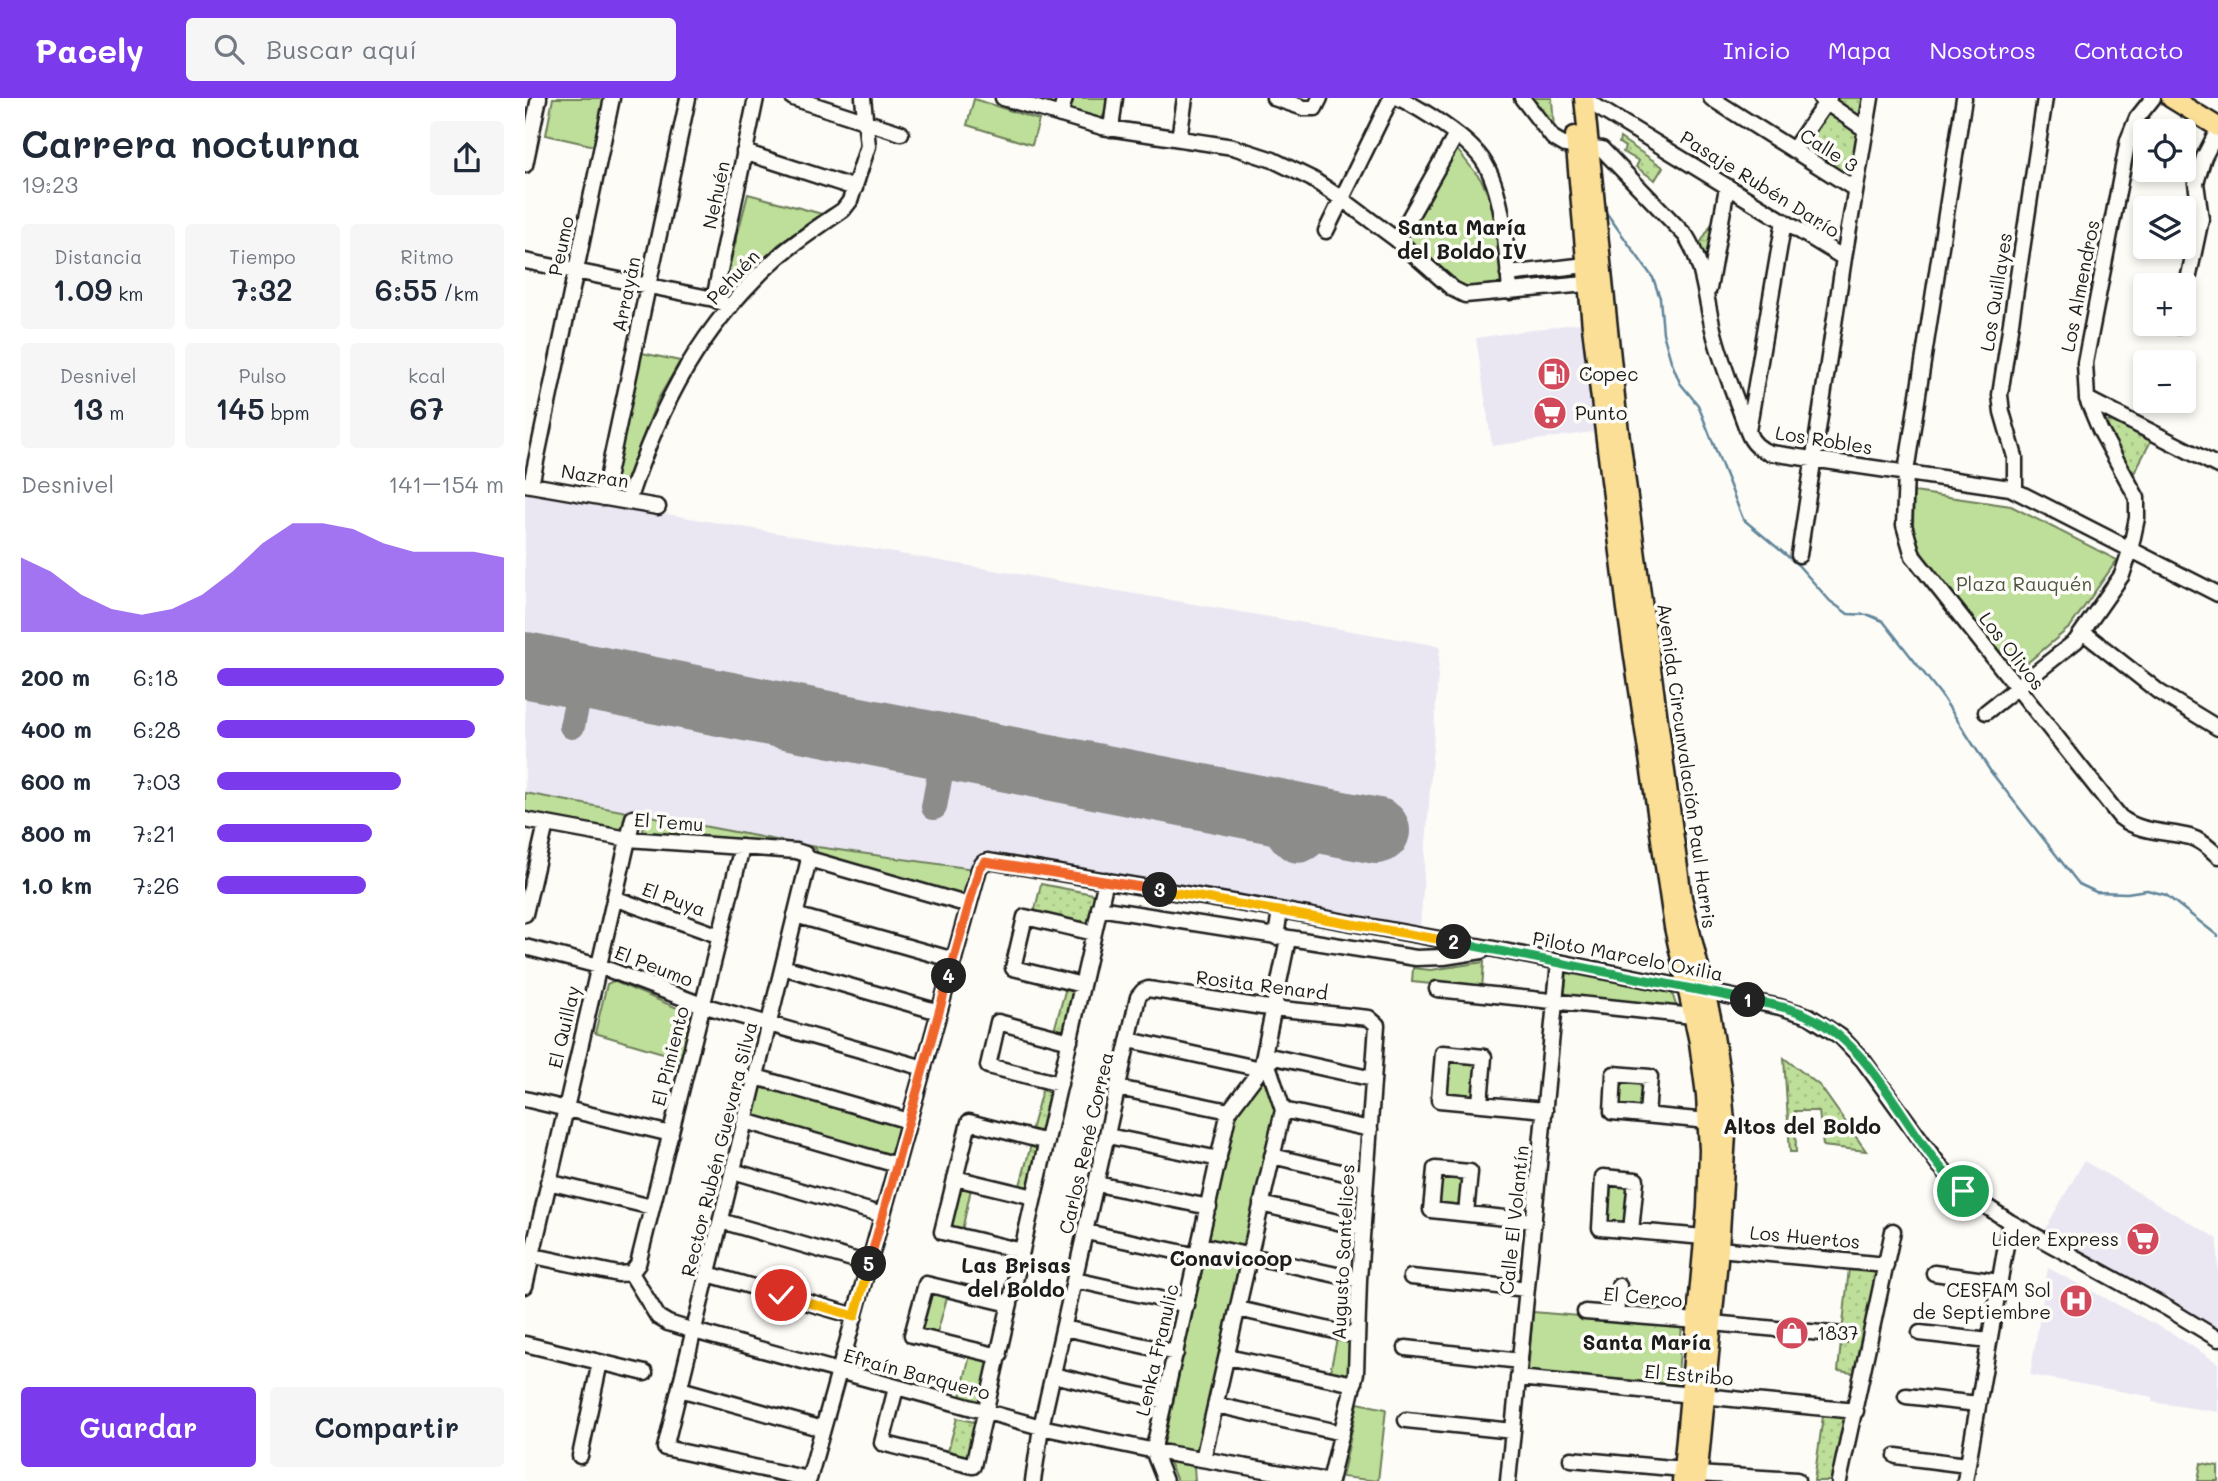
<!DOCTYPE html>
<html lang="es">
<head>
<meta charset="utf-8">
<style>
	body { margin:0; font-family:Mali,sans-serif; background:#f6f6f7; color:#1f2937; height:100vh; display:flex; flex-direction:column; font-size:26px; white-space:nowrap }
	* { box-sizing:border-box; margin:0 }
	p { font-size:23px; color:#747a83 }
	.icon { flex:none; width:38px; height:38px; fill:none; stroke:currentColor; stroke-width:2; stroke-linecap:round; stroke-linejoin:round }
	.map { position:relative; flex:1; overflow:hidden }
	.sheet { display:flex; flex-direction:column; background:#fff; width:525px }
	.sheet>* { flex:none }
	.tools { position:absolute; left:1608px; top:21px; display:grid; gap:14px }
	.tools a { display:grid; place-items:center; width:63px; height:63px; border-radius:7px; background:#fff; box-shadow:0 4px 10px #0003; font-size:35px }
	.pin { position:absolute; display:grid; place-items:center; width:60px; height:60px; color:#fff; margin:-30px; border:4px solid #fff; border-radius:50%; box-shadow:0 2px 7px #0007 }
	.km { position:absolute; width:35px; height:35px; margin:-18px; border-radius:50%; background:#222; color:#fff; font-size:19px; line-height:35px; text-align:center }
	.round { display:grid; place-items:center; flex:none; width:74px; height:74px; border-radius:7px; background:#f6f6f7 }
	.overview { display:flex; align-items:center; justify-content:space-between; height:119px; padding:0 21px }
	h1 { font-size:38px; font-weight:600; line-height:52px }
	.stats { display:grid; grid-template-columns:repeat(3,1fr); gap:10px; height:119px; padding:7px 21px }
	.stats div { display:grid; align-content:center; border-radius:7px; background:#f6f6f7; text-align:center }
	.stats b { font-size:30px; font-weight:600 }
	.stats small { font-size:19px; font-weight:400 }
	.stats p { font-size:19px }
	.chart { height:196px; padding:14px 21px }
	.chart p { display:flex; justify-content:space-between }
	.chart svg { width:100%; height:126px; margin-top:7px; fill:#7c3aed; opacity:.7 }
	.action { display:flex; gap:14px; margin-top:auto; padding:14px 21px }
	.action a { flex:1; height:80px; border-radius:7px; background:#7c3aed; color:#fff; font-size:28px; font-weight:600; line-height:80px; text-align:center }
	.action a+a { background:#f6f6f7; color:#1f2937 }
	ul { padding:0 21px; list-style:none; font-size:23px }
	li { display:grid; grid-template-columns:112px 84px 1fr; align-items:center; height:52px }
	li i { height:18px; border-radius:9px; background:#7c3aed }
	header { display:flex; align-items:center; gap:42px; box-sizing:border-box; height:98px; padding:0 35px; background:#7c3aed; color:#fff }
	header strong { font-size:33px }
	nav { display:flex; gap:38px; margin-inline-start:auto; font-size:24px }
	.search { width:490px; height:63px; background:#f6f6f7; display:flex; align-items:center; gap:18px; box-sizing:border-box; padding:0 24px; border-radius:7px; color:#747a83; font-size:26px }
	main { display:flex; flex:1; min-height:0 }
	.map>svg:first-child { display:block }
	.built { fill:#eae7f3 }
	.grass { fill:url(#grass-dots); stroke:#6d7e5a; stroke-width:2 }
	.park { fill:#bedf99; stroke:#6d7e5a; stroke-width:2 }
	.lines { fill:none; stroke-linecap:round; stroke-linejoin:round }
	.stream { stroke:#5f8499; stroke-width:2.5 }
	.taxiway { stroke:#8c8c8a; stroke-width:26 }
	.runway { stroke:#8c8c8a; stroke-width:66 }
	.minor-casing { stroke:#1c1c1c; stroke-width:19 }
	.major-casing { stroke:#1c1c1c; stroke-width:23 }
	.minor { stroke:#fdfcf7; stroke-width:14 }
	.major { stroke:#fbdf96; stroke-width:18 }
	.split-1-casing { stroke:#fff; stroke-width:14 }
	.split-2-casing { stroke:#fff; stroke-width:14 }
	.split-3-casing { stroke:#fff; stroke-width:14 }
	.split-4-casing { stroke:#fff; stroke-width:14 }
	.split-5-casing { stroke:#fff; stroke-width:14 }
	.split-6-casing { stroke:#fff; stroke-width:14 }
	.split-1 { stroke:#22a559; stroke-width:9 }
	.split-2 { stroke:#22a559; stroke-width:9 }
	.split-3 { stroke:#f5b400; stroke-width:9 }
	.split-4 { stroke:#f0652b; stroke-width:9 }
	.split-5 { stroke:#f0652b; stroke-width:9 }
	.split-6 { stroke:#f5b400; stroke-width:9 }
	.labels { text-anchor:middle; stroke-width:7; stroke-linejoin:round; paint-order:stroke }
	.street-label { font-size:19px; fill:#1c1c1c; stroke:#fdfcf7 }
	.poi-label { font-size:19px; fill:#1c1c1c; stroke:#fdfcf7; text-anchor:start }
	.park-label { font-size:19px; fill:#4d5642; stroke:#fdfcf7 }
	.neighbourhood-label { font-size:21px; font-weight:bold; fill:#1c1c1c; stroke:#fdfcf7 }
</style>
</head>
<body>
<header>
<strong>Pacely</strong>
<div class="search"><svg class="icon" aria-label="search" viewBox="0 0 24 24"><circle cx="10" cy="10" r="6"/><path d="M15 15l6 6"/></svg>Buscar aquí</div>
<nav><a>Inicio</a><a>Mapa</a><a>Nosotros</a><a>Contacto</a></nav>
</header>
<main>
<section class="sheet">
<div class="overview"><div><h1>Carrera nocturna</h1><p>19:23</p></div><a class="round"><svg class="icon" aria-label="share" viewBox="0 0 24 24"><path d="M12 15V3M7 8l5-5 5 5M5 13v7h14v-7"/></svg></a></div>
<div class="stats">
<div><p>Distancia</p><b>1.09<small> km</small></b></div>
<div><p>Tiempo</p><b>7:32</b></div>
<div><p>Ritmo</p><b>6:55<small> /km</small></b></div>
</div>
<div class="stats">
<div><p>Desnivel</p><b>13<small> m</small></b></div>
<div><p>Pulso</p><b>145<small> bpm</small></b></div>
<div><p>kcal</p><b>67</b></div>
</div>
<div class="chart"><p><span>Desnivel</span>141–154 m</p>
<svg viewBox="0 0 160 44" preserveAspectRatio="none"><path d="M0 44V18L10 23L20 31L30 36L40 38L50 36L60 31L70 23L80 13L90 6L100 6L110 8L120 13L130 16L140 16L150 16L160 18V44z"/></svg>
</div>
<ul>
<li><b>200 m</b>6:18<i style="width:100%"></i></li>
<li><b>400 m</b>6:28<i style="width:90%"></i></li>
<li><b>600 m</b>7:03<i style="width:64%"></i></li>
<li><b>800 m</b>7:21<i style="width:54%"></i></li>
<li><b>1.0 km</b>7:26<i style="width:52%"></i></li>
</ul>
<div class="action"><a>Guardar</a><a>Compartir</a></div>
</section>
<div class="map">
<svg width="1693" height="1383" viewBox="0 0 1693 1383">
	<defs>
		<pattern id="grass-dots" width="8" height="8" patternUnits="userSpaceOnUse" patternTransform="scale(1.75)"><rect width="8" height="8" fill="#bedf99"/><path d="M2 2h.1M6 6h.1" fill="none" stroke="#a3bf83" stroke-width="1.8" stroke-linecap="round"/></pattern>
	</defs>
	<rect width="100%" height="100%" fill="#fdfcf7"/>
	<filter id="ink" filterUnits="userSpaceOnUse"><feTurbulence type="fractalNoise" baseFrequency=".0143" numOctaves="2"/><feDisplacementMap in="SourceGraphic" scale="14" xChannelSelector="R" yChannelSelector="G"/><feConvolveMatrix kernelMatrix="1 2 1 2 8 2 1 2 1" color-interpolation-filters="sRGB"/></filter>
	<g filter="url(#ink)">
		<!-- built -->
		<path class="built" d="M1061,224L1075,333L967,348L951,240Z
			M0,392L915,548L895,832L541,772L453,759L449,771L278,747L0,695Z
			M1559,1063L1693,1141V1236L1642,1202L1519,1133Z
			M1523,1170L1648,1236L1693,1265V1314L1627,1304L1628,1299L1505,1277Z"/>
		<!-- grass -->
		<path class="grass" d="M1003,0H1027L1029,31Z
			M1308,0H1340L1336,25L1306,4Z
			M1303,9L1334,31L1324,81L1276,50Z
			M1095,40L1138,69L1130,82L1111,69L1114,63L1098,54L1100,49L1094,45Z
			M1192,117L1180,183L1173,149Z
			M1587,323L1626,343L1609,375L1579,333L1580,325Z
			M516,786L573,797L564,831L509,816Z
			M542,886L551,888L539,938L528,936Z
			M1259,960L1295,988L1341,1053L1298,1048L1294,1013H1270L1271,1054H1265Z
			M517,992L529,996L519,1040L505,1036Z
			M506,1047L518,1049L505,1094L494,1091Z
			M1324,1170L1356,1173L1334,1276L1313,1273Z
			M1298,1318L1324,1320L1309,1383H1289Z
			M432,1320L453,1325L445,1359L423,1353Z"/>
		<!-- park -->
		<path class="park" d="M28,0H81L70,48L21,37Z
			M548,0H582L580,15L576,21L544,13Z
			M449,1L514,22L507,47L442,27Z
			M930,49L957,83L970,114L977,194L943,197L880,143Z
			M223,96L297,116L253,147L207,196L198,193Z
			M117,255L155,263L132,303L98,389L87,391L86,388Z
			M1389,394L1486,408L1592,462L1545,529L1489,576L1399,462L1388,430Z
			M0,695L102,714L99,734L0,716Z
			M120,717L278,747L449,771L439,798L293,757L291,751L228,742L118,734Z
			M959,864L957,891L887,884L888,870L906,872Z
			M1042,875L1147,895L1152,910L1039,900Z
			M88,883L169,917L158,961L70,935L82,886Z
			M921,959L955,962L951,1002L918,999Z
			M743,972L753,1014L674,1357L638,1350L711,1017Z
			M1092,979L1122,981L1119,1010L1090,1008Z
			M236,986L374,1025L365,1059L228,1018Z
			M913,1075L942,1078L939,1112L910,1109Z
			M826,1080L835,1082L833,1123L818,1120Z
			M431,1082L447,1086L436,1137L419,1133Z
			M1083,1087L1105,1089L1103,1128L1080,1126Z
			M403,1191L423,1196L411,1239L392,1234Z
			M1008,1214L1157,1227L1152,1289L1003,1275Z
			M813,1236L825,1238L824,1278L805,1274Z
			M445,1257L465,1262L454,1305L435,1299Z
			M833,1305L861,1311L853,1383L817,1379Z
			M644,1364L669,1368L670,1383H652Z
			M1676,1365L1693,1368V1383H1673Z"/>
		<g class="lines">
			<!-- stream -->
			<path class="stream" d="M1080,113L1128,180L1135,200L1138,235L1146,263L1155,285L1173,307L1218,421L1273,467L1305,503L1323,516L1344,517L1358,523L1416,597L1466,674L1554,786L1571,794L1602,795L1622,792L1641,797L1693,838"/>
			<!-- taxiway -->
			<path class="taxiway" d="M47,628L58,578
				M409,709L420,649
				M727,709C733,713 739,717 744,723C753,734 765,763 785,747C792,740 792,730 790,721"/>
			<!-- runway -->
			<path class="runway" d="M0,567L852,733"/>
			<defs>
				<path id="minor" d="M268,0L376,35
					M478,0L577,29L708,49L748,62L787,81L817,101L872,142L928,191L940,197L1072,185
					M749,0L779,10H790L795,0
					M874,0C898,12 941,39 957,61C979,92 982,156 985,194
					M997,0L1028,40L1040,47L1077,51L1161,138C1179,167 1180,198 1188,231C1196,265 1211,300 1223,334C1227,345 1235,352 1246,355L1485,390L1693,496
					M1186,0L1330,91
					M1439,0L1381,374L1379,427L1388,458L1595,719C1615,735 1641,733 1665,739C1676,742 1684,750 1693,758
					M1059,1L1319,160
					M1296,1L1341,32
					M535,17L540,0
					M586,31L590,0
					M654,41L660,0
					M1268,52L1304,0
					M219,54L330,90
					M0,67L14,0
					M801,133L866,0
					M872,142L931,37
					M0,163L189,201L205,209
					M983,176L1070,166
					M1184,191L1202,89
					M189,201L231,0
					M1659,201L1676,121L1671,85L1679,59L1693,32
					M1653,228L1654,226
					M1562,301L1693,368
					M1223,333L1259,123
					M0,386L133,409
					M6,387L87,0
					M1490,392V359L1477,314L1475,297L1520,0
					M78,400L163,0
					M103,403C135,307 176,227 253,159C273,142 296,127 318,112L325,103L343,48L338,0
					M1274,457L1319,160L1346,0
					M1558,534L1634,594L1693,630
					M1461,614L1551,543L1597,477L1605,453L1612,420V400L1575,332L1562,301L1560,265L1603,42L1612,20L1628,0
					M0,722L103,741L271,753L280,756L284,761L444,807
					M284,761L140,1350L284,1381L454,771L458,765L463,763L755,812L969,851L1203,898L1255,909L1284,918L1316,939L1338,962L1414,1067L1438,1093L1485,1124L1642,1210L1693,1241
					M89,800L195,838
					M574,810L891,860L919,859L957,853
					M0,816L21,726
					M270,817L429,862
					M751,839L755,812
					M0,849L74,868L177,907L399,970
					M258,869L414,914
					M557,887L488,870L500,819L569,835
					M912,891L1168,918
					M604,942L736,971
					M740,957L848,981
					M231,979L384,1023
					M535,986L463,968L473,924L545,943
					M593,990L704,1013
					M0,1001L146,1036
					M955,1005L959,959L918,955L914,1002L1020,1012
					M758,1012L845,1031
					M1122,1017L1125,979L1089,976L1087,1014L1183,1023
					M220,1023L372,1067
					M583,1038L694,1061
					M747,1058L841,1080
					M208,1073L358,1117
					M430,1080L509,1099
					M23,1084L127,1109
					M572,1086L684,1109
					M736,1106L838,1130
					M941,1115L945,1074L910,1071L906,1112L1009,1123
					M196,1123L344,1166
					M1106,1133L1111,1082L1078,1079L1075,1130L1179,1139
					M561,1134L673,1158
					M676,1147L834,1182
					M1194,1151L1361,1167
					M497,1153L417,1134L444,1024L522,1044
					M0,1156L93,1176L106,1175
					M106,1175L133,1219L143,1225L169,1233L516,1329L630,1353L803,1383
					M106,1175L113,1166L217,749
					M1409,1175L1474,1184
					M183,1176L330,1218
					M886,1179L1002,1191
					M550,1182L662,1207
					M0,1188L108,720
					M713,1211L832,1238
					M1060,1214L1172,1223
					M1091,1216L1094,1188
					M1187,1225L1318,1237
					M539,1230L651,1255
					M1395,1235L1464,1243
					M0,1246L120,1275
					M881,1250L995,1263
					M474,1258L387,1237L401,1186L485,1206
					M702,1259L829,1286
					M528,1277L640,1303
					M993,1280L1331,1313
					M371,1290L357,1345L448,1368L581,782
					M155,1291L298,1331
					M1381,1298L1453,1306
					M691,1307L817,1335
					M881,1322L988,1333
					M55,1358L75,1264
					M1371,1358L1442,1367
					M678,1361L758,1012L740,958
					M1046,1361L1158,1371
					M1172,1376L1272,1382
					M508,1383L516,1329L613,899L618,893L623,891L737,909L844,920L852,927L834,1182L831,1275L805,1383
					M640,1383L630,1358V1345L704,1013L736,971L763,841
					M983,1383L1034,864
					M1314,1383L1368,1133
					M1440,1383L1485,1124"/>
				<path id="major" d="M1059,0L1092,318L1157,800L1186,919L1197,989L1201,1036L1194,1151L1172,1383
					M1646,0L1693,29
					M1050,38L1067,229L1102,511L1149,829L1174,944L1181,997L1184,1052L1182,1110L1157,1383"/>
			</defs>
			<!-- minor casing -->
			<use href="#minor" class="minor-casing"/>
			<!-- major casing -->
			<use href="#major" class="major-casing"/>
			<!-- minor -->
			<use href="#minor" class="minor"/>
			<!-- major -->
			<use href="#major" class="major"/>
		</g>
	</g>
	<g class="lines" filter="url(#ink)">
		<defs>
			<path id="split-1" d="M1223,902C1243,906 1266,909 1285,919C1355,953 1382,1043 1438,1093"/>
			<path id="split-2" d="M929,844L1223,902"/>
			<path id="split-3" d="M635,792L929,844"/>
			<path id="split-4" d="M424,878L454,771L460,764L635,792"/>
			<path id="split-5" d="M344,1166L424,878"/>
			<path id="split-6" d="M256,1197L330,1218L344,1166"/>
		</defs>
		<!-- split-1 casing -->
		<use href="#split-1" class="split-1-casing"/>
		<!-- split-2 casing -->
		<use href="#split-2" class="split-2-casing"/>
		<!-- split-3 casing -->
		<use href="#split-3" class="split-3-casing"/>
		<!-- split-4 casing -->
		<use href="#split-4" class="split-4-casing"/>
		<!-- split-5 casing -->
		<use href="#split-5" class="split-5-casing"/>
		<!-- split-6 casing -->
		<use href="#split-6" class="split-6-casing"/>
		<!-- split-1 -->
		<use href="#split-1" class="split-1"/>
		<!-- split-2 -->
		<use href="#split-2" class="split-2"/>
		<!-- split-3 -->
		<use href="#split-3" class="split-3"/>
		<!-- split-4 -->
		<use href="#split-4" class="split-4"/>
		<!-- split-5 -->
		<use href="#split-5" class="split-5"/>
		<!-- split-6 -->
		<use href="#split-6" class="split-6"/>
	</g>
	<!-- icons -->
	<defs>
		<symbol id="fuel-disc" viewBox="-11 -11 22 22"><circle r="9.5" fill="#d1495b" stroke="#fdfcf7"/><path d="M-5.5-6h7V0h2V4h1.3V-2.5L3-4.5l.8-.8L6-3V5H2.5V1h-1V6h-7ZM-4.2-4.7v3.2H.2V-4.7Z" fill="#fff"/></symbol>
		<symbol id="supermarket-disc" viewBox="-11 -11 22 22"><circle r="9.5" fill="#d1495b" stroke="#fdfcf7"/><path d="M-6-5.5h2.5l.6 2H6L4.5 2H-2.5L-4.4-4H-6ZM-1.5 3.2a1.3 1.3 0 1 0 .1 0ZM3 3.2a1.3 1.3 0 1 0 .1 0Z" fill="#fff"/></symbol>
		<symbol id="hospital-disc" viewBox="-11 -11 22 22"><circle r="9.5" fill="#d1495b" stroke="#fdfcf7"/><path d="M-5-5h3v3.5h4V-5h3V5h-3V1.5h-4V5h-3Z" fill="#fff"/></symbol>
		<symbol id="shop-disc" viewBox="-11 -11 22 22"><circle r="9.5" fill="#d1495b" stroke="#fdfcf7"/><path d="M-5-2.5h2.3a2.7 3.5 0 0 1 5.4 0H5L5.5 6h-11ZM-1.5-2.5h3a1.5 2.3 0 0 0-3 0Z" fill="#fff"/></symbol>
	</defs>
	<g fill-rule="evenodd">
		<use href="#fuel-disc" x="1010" y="257" width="38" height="38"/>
		<use href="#supermarket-disc" x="1006" y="296" width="38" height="38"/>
		<use href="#supermarket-disc" x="1599" y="1122" width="38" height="38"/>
		<use href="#hospital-disc" x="1532" y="1184" width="38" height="38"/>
		<use href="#shop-disc" x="1248" y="1216" width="38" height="38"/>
	</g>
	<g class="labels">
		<!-- street labels -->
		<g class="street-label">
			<text transform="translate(1304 52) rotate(32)" y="7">Calle 3</text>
			<text transform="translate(1235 86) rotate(32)" y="7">Pasaje Rubén Darío</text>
			<text transform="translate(191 97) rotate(-78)" y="7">Nehuén</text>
			<text transform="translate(36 148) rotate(-78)" y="7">Peumo</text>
			<text transform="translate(208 179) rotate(-47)" y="7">Pehuén</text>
			<text transform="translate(1555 188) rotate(-79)" y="7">Los Almendros</text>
			<text transform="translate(1471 194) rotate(-81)" y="7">Los Quillayes</text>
			<text transform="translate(101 196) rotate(-78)" y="7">Arrayán</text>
			<text transform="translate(1299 342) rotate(9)" y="7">Los Robles</text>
			<text transform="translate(70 378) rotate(9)" y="7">Nazran</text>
			<text transform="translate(1487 553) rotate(52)" y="7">Los Olivos</text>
			<text transform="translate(1162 668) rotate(82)" y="7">Avenida Circunvalación Paul Harris</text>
			<text transform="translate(144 724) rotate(4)" y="7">El Temu</text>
			<text transform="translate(149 801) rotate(20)" y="7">El Puya</text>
			<text transform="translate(1103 858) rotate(11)" y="7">Piloto Marcelo Oxilia</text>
			<text transform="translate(129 868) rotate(21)" y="7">El Peumo</text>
			<text transform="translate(737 887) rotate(7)" y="7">Rosita Renard</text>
			<text transform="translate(39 929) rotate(-77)" y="7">El Quillay</text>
			<text transform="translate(145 958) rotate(-76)" y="7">El Pimiento</text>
			<text transform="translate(561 1045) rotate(-77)" y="7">Carlos René Correa</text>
			<text transform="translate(194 1051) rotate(-76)" y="7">Rector Rubén Guevara Silva</text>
			<text transform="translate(989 1122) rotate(-84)" y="7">Calle El Volantín</text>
			<text transform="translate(1280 1139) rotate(5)" y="7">Los Huertos</text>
			<text transform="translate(818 1154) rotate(-87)" y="7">Augusto Santelices</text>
			<text transform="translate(1118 1199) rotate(5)" y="7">El Cerco</text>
			<text transform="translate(632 1252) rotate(-77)" y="7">Lenka Franulic</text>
			<text transform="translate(392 1276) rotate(15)" y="7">Efraín Barquero</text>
			<text transform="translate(1164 1277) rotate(5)" y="7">El Estribo</text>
		</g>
		<!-- poi labels -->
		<g class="poi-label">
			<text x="1054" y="283">Copec</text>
			<text x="1050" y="322">Punto</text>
			<text x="1594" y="1148" text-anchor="end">Lider Express</text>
			<text x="1526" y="1199" text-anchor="end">CESFAM Sol<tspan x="1526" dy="22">de Septiembre</tspan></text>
			<text x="1292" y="1242">1837</text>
		</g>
		<!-- park labels -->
		<g class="park-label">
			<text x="1499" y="493">Plaza Rauquén</text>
		</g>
		<!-- neighbourhood labels -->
		<g class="neighbourhood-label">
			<text x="937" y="137">Santa María<tspan x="937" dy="24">del Boldo IV</tspan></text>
			<text x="1277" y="1036">Altos del Boldo</text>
			<text x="706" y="1168">Conavicoop</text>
			<text x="491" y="1175">Las Brisas<tspan x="491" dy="24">del Boldo</tspan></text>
			<text x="1122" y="1252">Santa María</text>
		</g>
	</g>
</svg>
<div class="tools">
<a><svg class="icon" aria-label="locate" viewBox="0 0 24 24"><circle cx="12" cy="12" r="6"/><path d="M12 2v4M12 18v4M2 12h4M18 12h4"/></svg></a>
<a><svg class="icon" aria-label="layers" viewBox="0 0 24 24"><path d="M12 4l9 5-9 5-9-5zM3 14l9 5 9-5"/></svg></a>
<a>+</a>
<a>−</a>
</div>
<div class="pin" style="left:1438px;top:1093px;background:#1e9e55"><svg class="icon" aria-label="arrive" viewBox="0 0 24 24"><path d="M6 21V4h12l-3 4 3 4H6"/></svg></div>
<div class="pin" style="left:256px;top:1197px;background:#d93025"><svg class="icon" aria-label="check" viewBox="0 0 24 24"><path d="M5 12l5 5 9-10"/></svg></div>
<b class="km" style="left:1223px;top:902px">1</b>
<b class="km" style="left:929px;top:844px">2</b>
<b class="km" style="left:635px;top:792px">3</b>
<b class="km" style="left:424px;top:878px">4</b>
<b class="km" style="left:344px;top:1166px">5</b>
</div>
</main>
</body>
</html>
